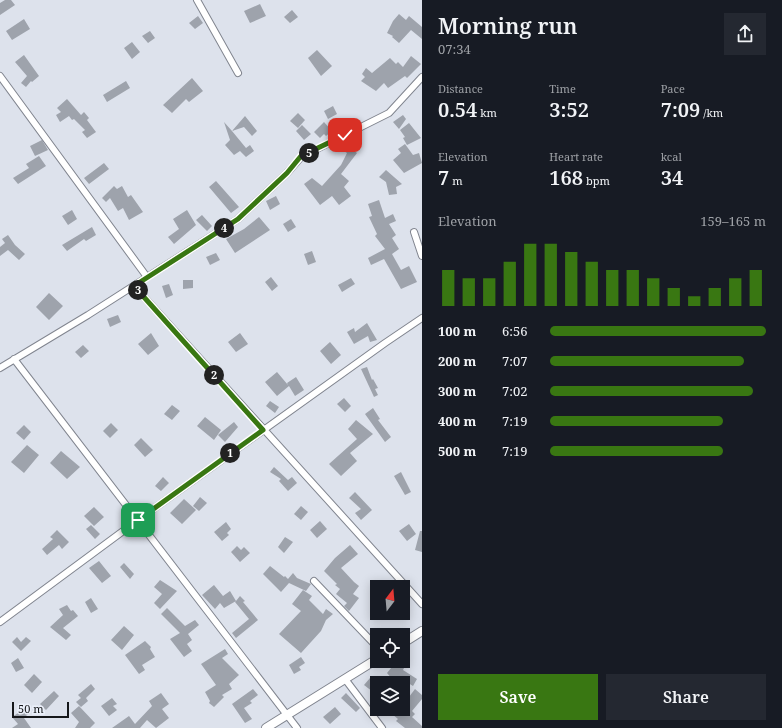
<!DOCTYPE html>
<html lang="en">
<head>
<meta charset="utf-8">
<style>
	body { margin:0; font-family:"Noto Serif",serif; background:#242831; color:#f1f3f6; height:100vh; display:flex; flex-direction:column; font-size:15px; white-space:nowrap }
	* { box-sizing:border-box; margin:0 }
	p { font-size:13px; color:#9ea1a6 }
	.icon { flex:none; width:22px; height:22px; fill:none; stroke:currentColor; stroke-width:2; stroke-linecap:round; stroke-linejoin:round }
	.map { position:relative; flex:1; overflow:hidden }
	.panel { display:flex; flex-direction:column; background:#171b24; width:360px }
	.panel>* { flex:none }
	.needle { width:26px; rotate:16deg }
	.fabs { position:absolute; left:370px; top:580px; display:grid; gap:8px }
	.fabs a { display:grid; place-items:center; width:40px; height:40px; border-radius:0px; background:#171b24; box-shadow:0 2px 10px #0003; font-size:20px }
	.scale { position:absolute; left:12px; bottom:10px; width:57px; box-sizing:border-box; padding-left:4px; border:2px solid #15171a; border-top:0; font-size:11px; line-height:14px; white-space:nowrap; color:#15171a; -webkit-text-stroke:3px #eaeff9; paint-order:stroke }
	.pin { position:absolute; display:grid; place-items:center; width:34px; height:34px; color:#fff; margin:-17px; border-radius:8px; box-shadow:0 2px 6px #0006 }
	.km { position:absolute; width:20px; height:20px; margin:-10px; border-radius:50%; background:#222; color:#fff; font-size:11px; line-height:20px; text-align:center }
	.round { display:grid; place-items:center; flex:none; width:42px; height:42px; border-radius:0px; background:#242831 }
	.summary { display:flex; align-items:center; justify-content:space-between; height:68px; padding:0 16px }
	h1 { font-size:22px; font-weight:600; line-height:30px }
	.metrics { display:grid; grid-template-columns:repeat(3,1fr); gap:6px; height:68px; padding:4px 16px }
	.metrics div { display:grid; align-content:center }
	.metrics b { font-size:20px; font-weight:600 }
	.metrics small { font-size:11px; font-weight:400 }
	.metrics p { font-size:11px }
	.chart { height:112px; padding:8px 16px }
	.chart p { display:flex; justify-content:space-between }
	.chart svg { width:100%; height:72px; margin-top:4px; stroke:#397712; stroke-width:6 }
	.primary-button { display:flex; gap:8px; margin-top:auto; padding:8px 16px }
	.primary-button a { flex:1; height:46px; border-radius:0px; background:#397712; color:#fff; font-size:16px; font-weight:600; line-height:46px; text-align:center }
	.primary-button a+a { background:#242831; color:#f1f3f6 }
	ul { padding:0 16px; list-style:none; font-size:13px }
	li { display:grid; grid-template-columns:64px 48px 1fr; align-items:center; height:30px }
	li i { height:10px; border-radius:5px; background:#397712 }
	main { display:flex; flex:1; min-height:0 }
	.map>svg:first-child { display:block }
	.building { fill:#9ea3ac }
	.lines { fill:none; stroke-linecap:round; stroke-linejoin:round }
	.minor-casing { stroke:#81858f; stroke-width:8 }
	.tertiary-casing { stroke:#81858f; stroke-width:10 }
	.minor { stroke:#fff; stroke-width:6 }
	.tertiary { stroke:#fff; stroke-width:8 }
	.route-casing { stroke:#fff; stroke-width:8 }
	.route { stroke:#397712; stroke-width:5 }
</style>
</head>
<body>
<main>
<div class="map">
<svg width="422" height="728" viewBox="0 0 422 728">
	<rect width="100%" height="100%" fill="#dde2ec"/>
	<!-- building -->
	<path class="building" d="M5,0H11L15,5L0,15V3Z
		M260,4L266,16L250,23L244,11Z
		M292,10L298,17L290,23L284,17Z
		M399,14L406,20L409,16L422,27V39L411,30L399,43L392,37L393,36L387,33L393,21Z
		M198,16L203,23L195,29L189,23Z
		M24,19L30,29L12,40L6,31Z
		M150,31L155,38L148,43L142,36Z
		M132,42L140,52L132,59L124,48Z
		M317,50L332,66L321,76L308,58Z
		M24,55L39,76L32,82L31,81L26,87L21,83L27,76L15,62Z
		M411,56L421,64L407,78L405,76L388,88L384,83L376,91L361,81L365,77L362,74L366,68L372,73L390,58L396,64L398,62L403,67Z
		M192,78L203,91L189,102L186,99L172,113L163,105Z
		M126,81L130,88L107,102L103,95Z
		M67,99L81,115L84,112L89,118L87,120L96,132L87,138L82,132L85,130L74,119L72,120L69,116L60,122L56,115L61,112L57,108Z
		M333,106L337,114L328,119L324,111Z
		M298,113L305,120L298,128L290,121Z
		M403,115L406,119L399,129L393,122Z
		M245,116L257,131L252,136L244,127L232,131L246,148L250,145L254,151L246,157L240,151L234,155L225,145L230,140L224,122L232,131Z
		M324,122L332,131L326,136L324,134L320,138L314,132Z
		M409,123L421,138L407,145L403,138L405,137L400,130Z
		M302,125L311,134L304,140L296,131Z
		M42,140L48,150L35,156L30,146Z
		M405,144L413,155L419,153L422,163L404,173L393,160L401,153L398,149Z
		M349,146L357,153L341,174L349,181L344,187L351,196L339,205L332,196L320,205L304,184L312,178L322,186L341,165L347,153L344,151Z
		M39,156L46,166L18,184L13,178L29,168L26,164Z
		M104,163L109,169L89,184L84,178Z
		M386,170L402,184L396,187L397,194L389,195L386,182L379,177Z
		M216,181L239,207L231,213L209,187Z
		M114,186L117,189L122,186L128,197L131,195L143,212L129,220L123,208L118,211L110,198L106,202L102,198Z
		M276,196L280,204L270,210L266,201Z
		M379,200L385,218L393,214L396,221L389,224L396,235L392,238L399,249L392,254L401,270L409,266L417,282L401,289L384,259L371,265L368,258L385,249L375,236L377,234L369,217L372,216L368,204Z
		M72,210L77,219L68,225L62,216Z
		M187,210L196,225L174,244L168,237L179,229L173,219Z
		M202,215L212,226L207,231L196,220Z
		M259,217L270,230L235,253L226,239L244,229Z
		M291,219L296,227L288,232L283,224Z
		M92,227L96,235L86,241L84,239L67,251L62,245Z
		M8,235L15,245L25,254L19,260L8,250L0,256V247L5,243L2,239Z
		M312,251L316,262L308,265L304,254Z
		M216,253L220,260L210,265L206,257Z
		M271,277L278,286L272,291L265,282Z
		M351,278L355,284L342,292L338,285Z
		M183,280H193V288L183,289Z
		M169,284L173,295L166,298L162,286Z
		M49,293L63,306L49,320L36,307Z
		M118,315L121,322L110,327L107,319Z
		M367,323L377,340L370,342L368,336L354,344L347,332L354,328L355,332Z
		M151,333L159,346L148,355L138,344Z
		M240,333L248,344L236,352L228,342Z
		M330,342L341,355L331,364L320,351Z
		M83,345L89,351L81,358L75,352Z
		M367,367L372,380L373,379L378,388L375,389L378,395L374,397L361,369Z
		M277,372L288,385L287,383L296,377L304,390L295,396L289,386L277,396L265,382Z
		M344,398L351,406L345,412L337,404Z
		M270,401L279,407L275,413L266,406Z
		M172,405L180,411L172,420L164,414Z
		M373,408L380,419L378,420L391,437L385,442L365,414Z
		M205,417L221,430L214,440L197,426Z
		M356,420L373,434L350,453L357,461L341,476L329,464L357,439L348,429Z
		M234,422L238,427L225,442L218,435Z
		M111,423L118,430L110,438L103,431Z
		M24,425L31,432L24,440L16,433Z
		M141,438L153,450L145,457L134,445Z
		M27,445L39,455L24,473L11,462Z
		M61,451L80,467L67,479L50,463Z
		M274,467L288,480L292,477L297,483L288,491L279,481L281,479L270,472Z
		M401,472L411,492L405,495L394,476Z
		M163,477L169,483L161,491L155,486Z
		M355,492L372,510L361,520L355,513L361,509L349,498Z
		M200,497L207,503L199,511L193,506Z
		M184,499L196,510L182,524L170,513Z
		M301,506L308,512L301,520L294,514Z
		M94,507L104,517L94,526L84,516Z
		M320,521L327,529L317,538L310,530Z
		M226,522L231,529L227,533L229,535L222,541L214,532Z
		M409,524L416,534L407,541L399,531Z
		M91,525L100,534L95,539L86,529Z
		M57,530L69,542L62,549L59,545L47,555L42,549L53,539L50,537Z
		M420,531H422V552L415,550Z
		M285,537L293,542L284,553L278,547Z
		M350,545L358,554L341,568L354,582L359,586L353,594L359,598L349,611L344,606L347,603L336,594L340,589L335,585L337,584L324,571L335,558Z
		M237,546L241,550L244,547L250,553L240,562L231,552Z
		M99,561L111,576L102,583L89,568Z
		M124,563L134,574L130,579L120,567Z
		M270,566L284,577L285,576L288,579L293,573L297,578L311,584L306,591L289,583L281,592L263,574Z
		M160,580L177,591L160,609L154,603L162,594L154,587Z
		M214,585L223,596L230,591L236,601L240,596L245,601L243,602L258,620L236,638L232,633L249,619L235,602L236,601L224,608L220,603L215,609L202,595Z
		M303,590L312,596L309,600L323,614L326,609L333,614L326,620L321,631L301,653L279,634L301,611L292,604Z
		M91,598L98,609L91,613L85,602Z
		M67,605L71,611L73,610L78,616L63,628L71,635L66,640L50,627L63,615L59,609Z
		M167,608L185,626L195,620L199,625L188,634L192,640L187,644L192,651L184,657L170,639L180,633L161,614Z
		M124,626L134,635L122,650L111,640Z
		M17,637L21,642L26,637L31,641L21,651L12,642Z
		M145,641L151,647L150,649L155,657L142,665L145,670L139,674L125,655Z
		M225,649L228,654L222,658L239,675L229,684L232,689L222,695L224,697L214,707L209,703L210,701L205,692L216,685L201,664Z
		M301,657L305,663L299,667L301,670L294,674L289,665Z
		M18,658L24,668L16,672L11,663Z
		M396,662L404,668L403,670L417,679L413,686L397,676L393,680L387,673Z
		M34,674L42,682L32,693L24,685Z
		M370,678L377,683V695L364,685Z
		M91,684L95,689L86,698L88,701L81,707L76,702L81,698L78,695Z
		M253,689L258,695L250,701L252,703L244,708L252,719L245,723L232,704Z
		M415,689L422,695V699L412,711L415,714L412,717L422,726V728H405L396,721L398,719L392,714L396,709H403V705Z
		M54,691L59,696L46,710L40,704Z
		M161,693L169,704L162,709L169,718L156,728L147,720L140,728H112L129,716L135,724L152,706L149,701Z
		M346,693L360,708L356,712L341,698Z
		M112,698L117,704L113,706L117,710L109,716L101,706Z
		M79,706L95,723L90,728H75L79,722L71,713Z
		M335,707L341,714L330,724L323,717Z
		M24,709L28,714L24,718L31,728H12L18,724L12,717Z"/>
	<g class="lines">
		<defs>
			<path id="minor" d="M197,0L238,73
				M0,76L147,277
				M414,232L422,256
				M134,286L422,604
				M14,359L297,728
				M0,368L88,315L238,219L287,173L301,157L389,113L422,77
				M314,581L377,647
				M0,622L138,520L385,343L422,318
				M345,679L382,728"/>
			<path id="tertiary" d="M403,643L422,631
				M266,728L377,659"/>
		</defs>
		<!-- minor casing -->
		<use href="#minor" class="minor-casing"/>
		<!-- tertiary casing -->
		<use href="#tertiary" class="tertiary-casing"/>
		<!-- minor -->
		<use href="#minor" class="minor"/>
		<!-- tertiary -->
		<use href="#tertiary" class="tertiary"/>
	</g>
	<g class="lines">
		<defs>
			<path id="route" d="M138,520L263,430L134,286L238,219L287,173L301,156L345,135"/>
		</defs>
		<!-- route casing -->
		<use href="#route" class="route-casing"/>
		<!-- route -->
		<use href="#route" class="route"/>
	</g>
</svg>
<div class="fabs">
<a><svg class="needle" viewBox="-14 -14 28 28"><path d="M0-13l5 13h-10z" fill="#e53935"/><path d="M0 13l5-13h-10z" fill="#9ea1a6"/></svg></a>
<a><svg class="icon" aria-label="locate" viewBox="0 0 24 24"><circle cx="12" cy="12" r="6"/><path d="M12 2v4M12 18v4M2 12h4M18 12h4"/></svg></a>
<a><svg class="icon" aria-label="layers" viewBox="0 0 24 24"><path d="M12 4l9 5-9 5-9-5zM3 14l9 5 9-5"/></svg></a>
</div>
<div class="scale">50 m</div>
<div class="pin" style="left:138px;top:520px;background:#1e9e55"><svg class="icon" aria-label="arrive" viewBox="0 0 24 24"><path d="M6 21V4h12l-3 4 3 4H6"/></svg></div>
<div class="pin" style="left:345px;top:135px;background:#d93025"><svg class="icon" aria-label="check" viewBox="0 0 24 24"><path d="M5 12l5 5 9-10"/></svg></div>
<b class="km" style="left:230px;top:453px">1</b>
<b class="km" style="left:214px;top:375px">2</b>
<b class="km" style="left:138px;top:290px">3</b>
<b class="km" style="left:224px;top:228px">4</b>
<b class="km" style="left:309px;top:153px">5</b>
</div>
<section class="panel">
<div class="summary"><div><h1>Morning run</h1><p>07:34</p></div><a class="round"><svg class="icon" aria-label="share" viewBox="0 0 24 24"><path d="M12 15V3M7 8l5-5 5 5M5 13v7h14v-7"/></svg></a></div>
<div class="metrics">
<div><p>Distance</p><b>0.54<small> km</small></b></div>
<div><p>Time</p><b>3:52</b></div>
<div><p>Pace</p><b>7:09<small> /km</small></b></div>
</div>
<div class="metrics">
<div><p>Elevation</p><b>7<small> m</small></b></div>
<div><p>Heart rate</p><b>168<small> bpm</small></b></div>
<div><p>kcal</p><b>34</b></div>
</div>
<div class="chart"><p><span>Elevation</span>159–165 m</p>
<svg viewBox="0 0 160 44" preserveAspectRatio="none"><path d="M5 44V22M15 44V27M25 44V27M35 44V17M45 44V6M55 44V6M65 44V11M75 44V17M85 44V22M95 44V22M105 44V27M115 44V33M125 44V38M135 44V33M145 44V27M155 44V22"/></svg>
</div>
<ul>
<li><b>100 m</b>6:56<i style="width:100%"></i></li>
<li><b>200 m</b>7:07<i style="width:90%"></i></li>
<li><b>300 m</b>7:02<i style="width:94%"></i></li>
<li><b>400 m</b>7:19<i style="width:80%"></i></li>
<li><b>500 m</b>7:19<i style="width:80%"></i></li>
</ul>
<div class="primary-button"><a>Save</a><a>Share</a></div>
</section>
</main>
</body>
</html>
